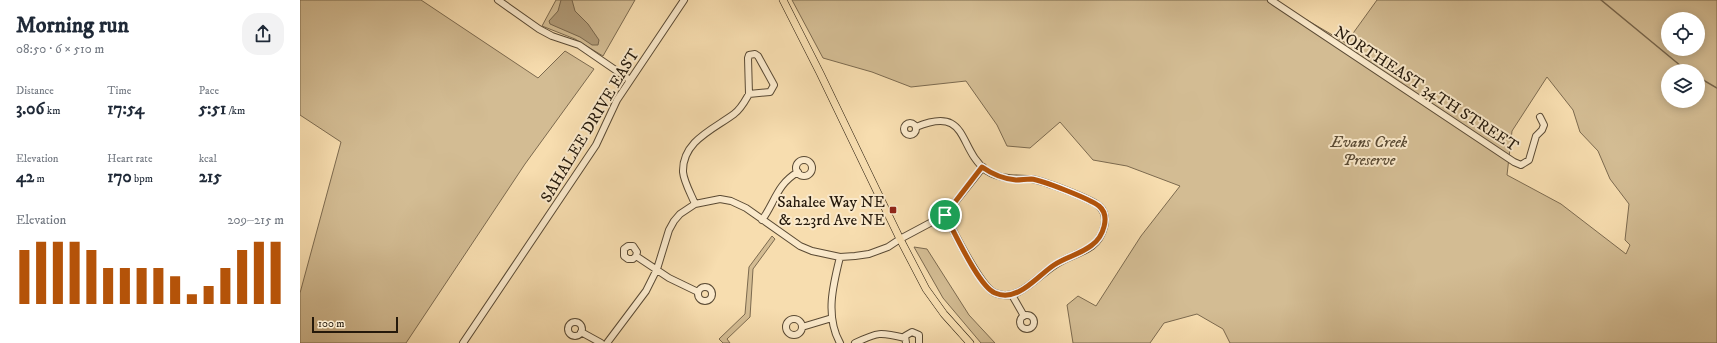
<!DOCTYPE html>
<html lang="en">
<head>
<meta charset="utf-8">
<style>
	body { margin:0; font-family:"IM FELL DW Pica",serif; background:#f2f2f3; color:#1f2937; height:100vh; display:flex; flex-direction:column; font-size:15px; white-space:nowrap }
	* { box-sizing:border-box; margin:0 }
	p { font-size:13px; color:#747a83 }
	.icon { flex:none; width:22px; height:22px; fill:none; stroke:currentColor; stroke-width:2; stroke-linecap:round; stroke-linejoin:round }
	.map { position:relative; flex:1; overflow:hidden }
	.drawer { display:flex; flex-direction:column; background:#fff; width:300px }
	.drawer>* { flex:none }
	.controls { position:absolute; left:1361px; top:12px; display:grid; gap:8px }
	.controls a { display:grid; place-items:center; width:44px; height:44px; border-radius:50%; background:#fff; box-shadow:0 2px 10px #0003; font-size:20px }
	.scale { position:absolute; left:12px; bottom:10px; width:86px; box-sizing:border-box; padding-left:4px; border:2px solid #25190b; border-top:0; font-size:11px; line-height:14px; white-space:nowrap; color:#25190b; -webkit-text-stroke:3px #fae9cb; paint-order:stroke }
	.pin { position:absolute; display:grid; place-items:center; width:34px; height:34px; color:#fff; margin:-17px; border:2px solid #fff; border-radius:50%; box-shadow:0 1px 4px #0007 }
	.round { display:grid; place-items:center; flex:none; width:42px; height:42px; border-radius:16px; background:#f2f2f3 }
	.head { display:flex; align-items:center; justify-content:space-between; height:68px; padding:0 16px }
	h1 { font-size:22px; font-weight:800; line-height:30px }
	.stats { display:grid; grid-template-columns:repeat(3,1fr); gap:6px; height:68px; padding:4px 16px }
	.stats div { display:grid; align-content:center }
	.stats b { font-size:17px; font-weight:800 }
	.stats small { font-size:11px; font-weight:400 }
	.stats p { font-size:11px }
	.chart { height:112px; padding:8px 16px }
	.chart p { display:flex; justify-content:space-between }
	.chart svg { width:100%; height:72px; margin-top:4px; stroke:#b45309; stroke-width:6 }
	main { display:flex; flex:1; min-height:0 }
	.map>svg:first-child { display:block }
	.green { fill:#d3bc93; stroke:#7c6a4f; fill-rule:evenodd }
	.water { fill:#b09a77; stroke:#78664c }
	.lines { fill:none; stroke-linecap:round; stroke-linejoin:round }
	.stream { stroke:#78664c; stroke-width:1.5 }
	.minor-casing { stroke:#5a4a34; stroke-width:8 }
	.major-casing { stroke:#25190b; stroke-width:8 }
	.minor { stroke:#fae9cb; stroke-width:6 }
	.major { stroke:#f7ddaf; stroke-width:7 }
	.route-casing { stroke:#fff; stroke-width:8 }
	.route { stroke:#b45309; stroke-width:5 }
	.poi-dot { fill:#8f2418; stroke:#fae9cb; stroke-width:1.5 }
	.labels { text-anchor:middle; stroke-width:4; stroke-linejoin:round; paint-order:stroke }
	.street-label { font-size:16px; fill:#25190b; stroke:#fae9cb }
	.park-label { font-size:16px; font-style:italic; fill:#594a34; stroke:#fae9cb }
	.poi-label { font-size:16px; fill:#25190b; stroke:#fae9cb; text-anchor:end }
</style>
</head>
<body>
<main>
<section class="drawer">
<div class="head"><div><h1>Morning run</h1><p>08:50 · 6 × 510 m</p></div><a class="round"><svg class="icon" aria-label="share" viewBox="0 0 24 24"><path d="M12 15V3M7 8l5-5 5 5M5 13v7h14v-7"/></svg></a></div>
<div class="stats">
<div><p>Distance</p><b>3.06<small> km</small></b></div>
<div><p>Time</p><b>17:54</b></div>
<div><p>Pace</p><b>5:51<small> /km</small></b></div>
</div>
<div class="stats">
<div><p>Elevation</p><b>42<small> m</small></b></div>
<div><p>Heart rate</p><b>170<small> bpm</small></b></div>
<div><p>kcal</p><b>215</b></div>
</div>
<div class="chart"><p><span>Elevation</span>209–215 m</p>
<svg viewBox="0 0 160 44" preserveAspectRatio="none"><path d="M5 44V11M15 44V6M25 44V6M35 44V6M45 44V11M55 44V22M65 44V22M75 44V22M85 44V22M95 44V27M105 44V38M115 44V33M125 44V22M135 44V11M145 44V6M155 44V6"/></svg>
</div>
</section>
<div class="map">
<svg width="1417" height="343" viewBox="0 0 1417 343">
	<rect width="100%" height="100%" fill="#f7ddaf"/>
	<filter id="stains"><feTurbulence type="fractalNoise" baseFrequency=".005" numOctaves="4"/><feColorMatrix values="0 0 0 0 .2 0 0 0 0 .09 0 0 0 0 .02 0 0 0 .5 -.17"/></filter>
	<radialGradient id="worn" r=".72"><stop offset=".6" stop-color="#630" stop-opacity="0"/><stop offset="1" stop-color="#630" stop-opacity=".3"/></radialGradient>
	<!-- green -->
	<path class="green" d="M0,0H121L238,78L265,51L294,69L225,164L106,343H0V293L41,142L0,115Z
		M256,0H335L303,56L275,39L242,26Z
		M492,0H972L1005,22L1007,20L1046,43L1077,0H1417V343H930L923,329L897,314L864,323L850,343H773L767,305L778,296L796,306L841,236L880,186L827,166L793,160L760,122L730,148L707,146L697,125L666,81L611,87L572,72L523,58ZM1368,19H1398V49H1368ZM1368,71H1398V101H1368ZM1247,77L1273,110L1280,132L1298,151L1310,179L1329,204L1325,240L1330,245L1326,254L1261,204L1207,175L1212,131Z
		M472,236L475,239L453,269L450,317L427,339L430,343H423L419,339L445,314L449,267Z
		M614,247L627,249L669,315L695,343H681L643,298Z"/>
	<!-- water -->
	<path class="water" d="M261,0H272L275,11L288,24L299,40L298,45H292L280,37L250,24L249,21L258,11Z"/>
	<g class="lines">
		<!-- stream -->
		<path class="stream" d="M1301,0L1387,71
			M1398,77L1417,88"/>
		<defs>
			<path id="minor" d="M198,0L239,29L252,36L279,45L330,80
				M971,0L1214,162L1221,165L1229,160L1236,136L1242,130L1244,125L1240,117
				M604 129a6 6 0 1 1 12 0a6 6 0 1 1-12 0Z
				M616,127C670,105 657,149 687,171C701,180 716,178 731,179C742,180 791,199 799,206C811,217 803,237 792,246C781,254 766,257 755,265C737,276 718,303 695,293C680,287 654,231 645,215
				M496 168a8 8 0 1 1 16 0a8 8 0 1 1-16 0Z
				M395,204C391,194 384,182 383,172C382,141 414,129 434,114C441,109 445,101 449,94L470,92L474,85L458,56L455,54L449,55L448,58L449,94
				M462,220C475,202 477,184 498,172
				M336,256L337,252L333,246H328L324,249V256L328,259H333L336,256L369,278L398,292
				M398 294a7 7 0 1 1 14 0a7 7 0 1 1-14 0Z
				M712,295L724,316
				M720 322a7 7 0 1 1 14 0a7 7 0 1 1-14 0Z
				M486 327a8 8 0 1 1 16 0a8 8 0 1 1-16 0Z
				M268 329a7 7 0 1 1 14 0a7 7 0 1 1-14 0Z
				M502,327L532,318
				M281,332L301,343
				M163,343L296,145L317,100L384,0
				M307,343L346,291L357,269L369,230L374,221L380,214L395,204L420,199L431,201L446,208L500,246L512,251L540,257L555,256L569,254L588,247L600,239L645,215L683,167
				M540,343C525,316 533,285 540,257
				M555,343C578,332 580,332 605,338
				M606,343L605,336L612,332L619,335V343"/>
			<path id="major" d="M483,0L520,73L600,239L626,289L644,314L670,343"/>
		</defs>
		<!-- minor casing -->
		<use href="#minor" class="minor-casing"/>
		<!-- major casing -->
		<use href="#major" class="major-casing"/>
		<!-- minor -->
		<use href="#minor" class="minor"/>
		<!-- major -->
		<use href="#major" class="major"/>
	</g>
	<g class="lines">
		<defs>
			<path id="route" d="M682,167C692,174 704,179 716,180C721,180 726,179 731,179C742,180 790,199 799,206C811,216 803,237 792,245C781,254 766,257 754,265C737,276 718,303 695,293C679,287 654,231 645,215Z"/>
		</defs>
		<!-- route casing -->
		<use href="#route" class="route-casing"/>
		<!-- route -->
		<use href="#route" class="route"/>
	</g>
	<!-- markers -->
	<rect class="poi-dot" x="589" y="206" width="8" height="8" rx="2"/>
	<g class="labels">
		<!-- street labels -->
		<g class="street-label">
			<text transform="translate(1127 88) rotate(33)" y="6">NORTHEAST 34TH STREET</text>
			<text transform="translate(289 125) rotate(-59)" y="6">SAHALEE DRIVE EAST</text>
		</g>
		<!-- park labels -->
		<g class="park-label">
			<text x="1069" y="147">Evans Creek<tspan x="1069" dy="18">Preserve</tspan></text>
		</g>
		<!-- poi labels -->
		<g class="poi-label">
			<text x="585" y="207">Sahalee Way NE<tspan x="585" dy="18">&amp; 223rd Ave NE</tspan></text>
		</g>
	</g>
	<rect width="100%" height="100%" filter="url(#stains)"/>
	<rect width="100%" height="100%" fill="url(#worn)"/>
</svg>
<div class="controls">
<a><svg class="icon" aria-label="locate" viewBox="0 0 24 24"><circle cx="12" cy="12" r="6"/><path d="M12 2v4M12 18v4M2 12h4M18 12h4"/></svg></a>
<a><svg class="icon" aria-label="layers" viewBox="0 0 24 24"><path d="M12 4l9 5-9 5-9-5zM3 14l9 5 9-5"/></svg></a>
</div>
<div class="scale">100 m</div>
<div class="pin" style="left:645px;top:215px;background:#1e9e55"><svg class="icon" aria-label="arrive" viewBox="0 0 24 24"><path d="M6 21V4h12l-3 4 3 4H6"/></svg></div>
</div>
</main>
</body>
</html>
